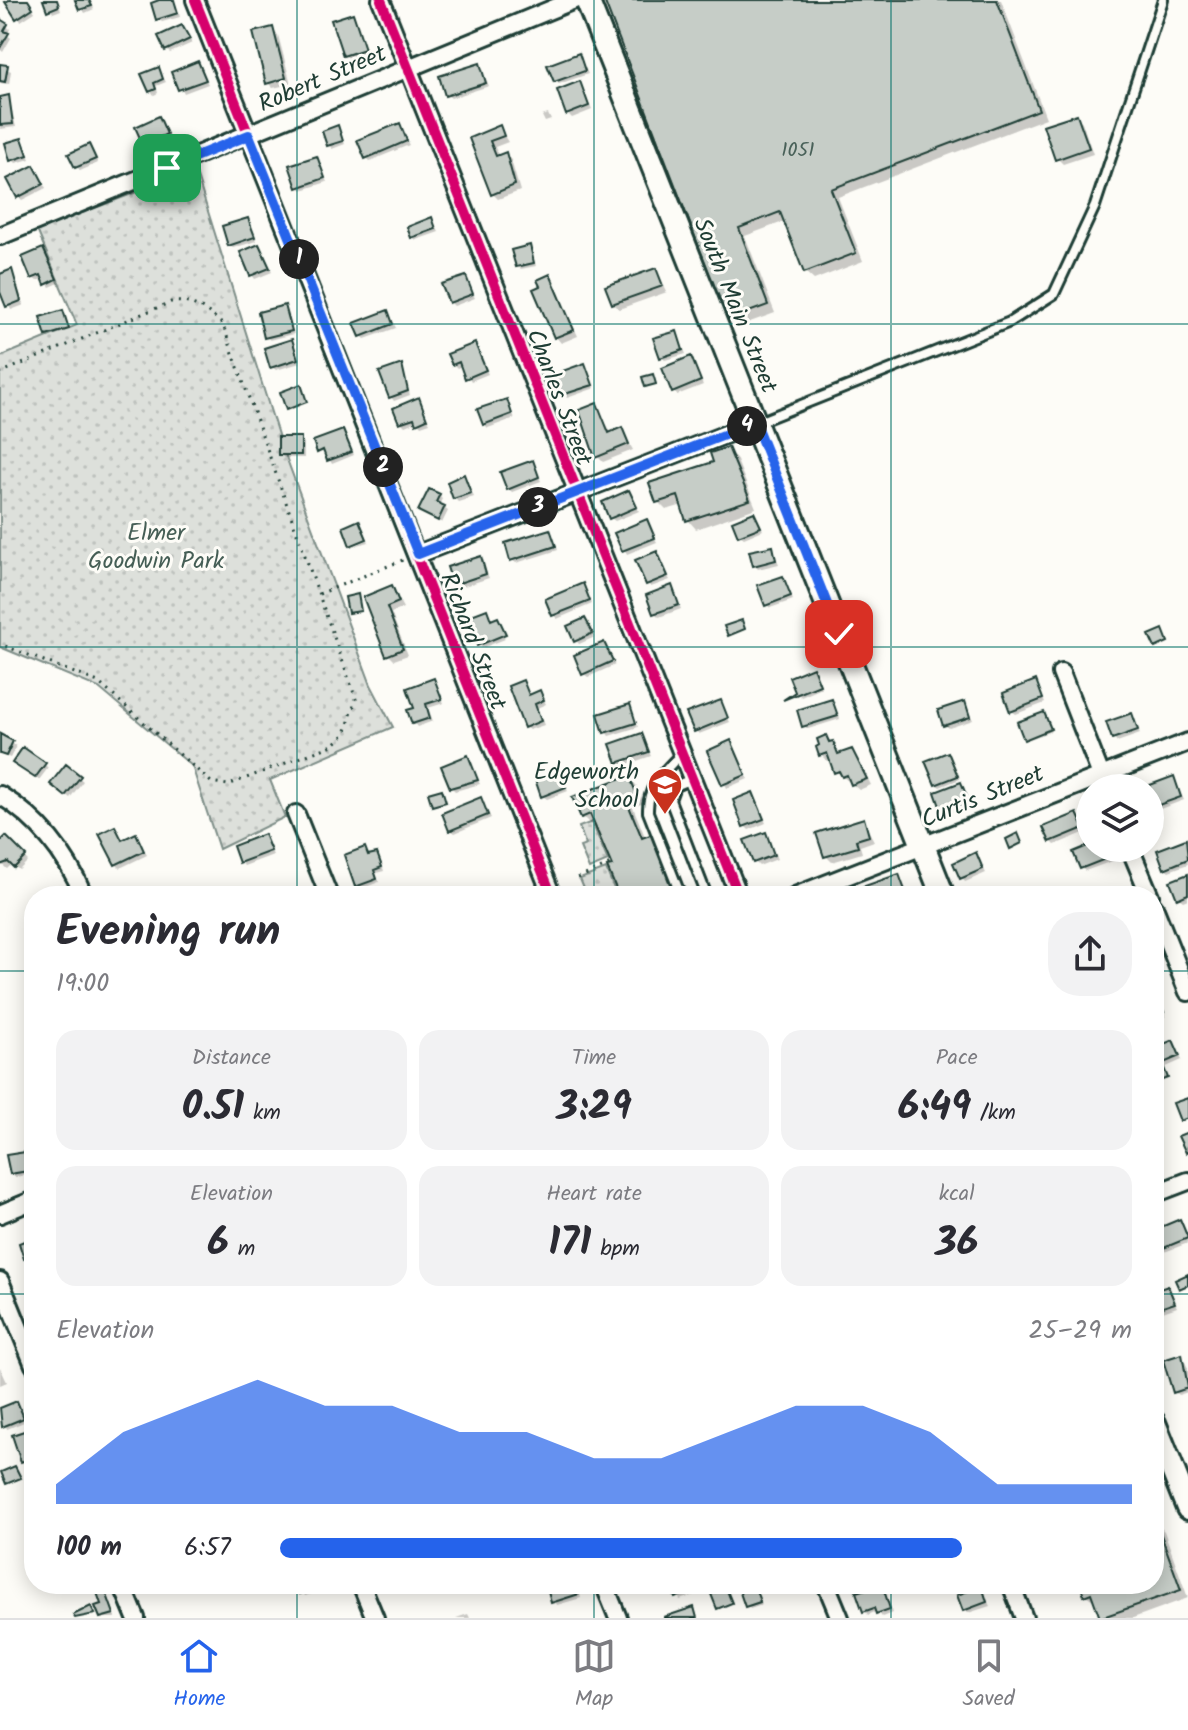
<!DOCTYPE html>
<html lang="en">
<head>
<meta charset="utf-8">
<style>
	body { margin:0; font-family:Kalam,sans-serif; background:#f2f2f3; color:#2b2b33; height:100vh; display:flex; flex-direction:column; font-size:30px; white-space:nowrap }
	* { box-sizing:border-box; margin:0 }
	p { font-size:26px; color:#7c7c81 }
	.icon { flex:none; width:44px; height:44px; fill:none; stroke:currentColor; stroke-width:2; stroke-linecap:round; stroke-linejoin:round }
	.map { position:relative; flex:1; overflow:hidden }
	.side { position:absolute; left:24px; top:886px; width:1140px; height:708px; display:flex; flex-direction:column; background:#fff; border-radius:32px; box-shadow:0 4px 20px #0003 }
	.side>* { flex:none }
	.tools { position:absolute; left:1076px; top:774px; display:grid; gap:16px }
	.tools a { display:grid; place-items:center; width:88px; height:88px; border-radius:50%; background:#fff; box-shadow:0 4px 20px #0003; font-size:40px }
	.pin { position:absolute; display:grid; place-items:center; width:68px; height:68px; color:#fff; margin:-34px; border-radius:16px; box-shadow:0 4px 12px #0006 }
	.km { position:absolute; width:40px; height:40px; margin:-20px; border-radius:50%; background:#222; color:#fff; font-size:22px; line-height:40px; text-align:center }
	.round { display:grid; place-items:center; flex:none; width:84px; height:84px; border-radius:32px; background:#f2f2f3 }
	.headline { display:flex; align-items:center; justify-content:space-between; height:136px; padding:0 32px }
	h1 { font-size:44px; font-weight:600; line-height:60px }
	.metrics { display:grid; grid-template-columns:repeat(3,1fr); gap:12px; height:136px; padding:8px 32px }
	.metrics div { display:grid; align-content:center; border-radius:20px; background:#f2f2f3; text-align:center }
	.metrics b { font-size:40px; font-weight:600 }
	.metrics small { font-size:22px; font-weight:400 }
	.metrics p { font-size:22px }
	.chart { height:224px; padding:16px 32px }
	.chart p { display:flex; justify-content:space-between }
	.chart svg { width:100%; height:144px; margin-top:8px; fill:#2563eb; opacity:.7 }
	ul { padding:0 32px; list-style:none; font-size:26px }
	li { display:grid; grid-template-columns:128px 96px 1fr; align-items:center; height:60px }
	li i { height:20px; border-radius:10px; background:#2563eb }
	.dock { display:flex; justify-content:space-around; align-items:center; height:112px; border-top:2px solid #e1e1e2; background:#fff; font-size:22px; color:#7c7c81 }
	.dock a { display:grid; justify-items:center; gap:4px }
	.dock .selected { color:#2563eb }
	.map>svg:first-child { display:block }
	.park { fill:url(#park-dots); stroke:#7e8e88; stroke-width:2 }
	.shadow { fill:#0003 }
	.building { fill:#c6cdc7; stroke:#1f3d34; stroke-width:2 }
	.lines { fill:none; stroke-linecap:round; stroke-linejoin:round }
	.lane-casing { stroke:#1f3d34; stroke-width:14 }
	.street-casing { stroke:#1f3d34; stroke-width:22 }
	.secondary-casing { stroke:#1f3d34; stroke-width:28 }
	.path { stroke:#1f3d34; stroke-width:3; stroke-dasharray:2 6; stroke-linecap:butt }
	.lane { stroke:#fdfcf7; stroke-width:8 }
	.street { stroke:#fdfcf7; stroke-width:16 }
	.secondary { stroke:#fdfcf7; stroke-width:22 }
	.cycleway-casing { stroke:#fdfcf7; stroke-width:15 }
	.cycleway { stroke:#d6006c; stroke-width:10 }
	.route-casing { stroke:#fff; stroke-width:16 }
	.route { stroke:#2563eb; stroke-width:10 }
	.grid { fill:none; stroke:#0f766e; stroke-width:2; stroke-opacity:0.55 }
	.labels { text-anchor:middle; stroke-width:6; stroke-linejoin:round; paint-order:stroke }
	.number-label { font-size:20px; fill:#496159 }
	.street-label { font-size:24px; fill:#1f3d34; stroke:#fdfcf7 }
	.park-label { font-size:24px; fill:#455e55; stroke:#fdfcf7 }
	.poi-label { font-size:24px; fill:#1f3d34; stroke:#fdfcf7; text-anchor:end }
</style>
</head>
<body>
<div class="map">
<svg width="1188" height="1618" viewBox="0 0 1188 1618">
	<defs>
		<pattern id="park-dots" width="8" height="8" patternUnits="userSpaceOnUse" patternTransform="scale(2)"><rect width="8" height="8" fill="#dde0db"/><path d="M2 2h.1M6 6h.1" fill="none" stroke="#bdc1bd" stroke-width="1.8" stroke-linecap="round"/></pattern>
	</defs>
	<rect width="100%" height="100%" fill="#fdfcf7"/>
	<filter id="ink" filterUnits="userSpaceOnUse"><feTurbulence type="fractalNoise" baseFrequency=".0125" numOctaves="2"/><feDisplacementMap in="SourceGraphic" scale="16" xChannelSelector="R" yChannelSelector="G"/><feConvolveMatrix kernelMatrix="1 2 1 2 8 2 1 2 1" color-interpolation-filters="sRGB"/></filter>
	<g filter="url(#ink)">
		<!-- park -->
		<path class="park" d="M195,170L279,438L371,685L393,727L270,780L285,817L219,849L192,766L99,688L0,647V357L77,325L37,230Z
			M592,822L608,861L589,869L580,847L586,845L579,827Z
			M606,869L617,896H587L580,879Z"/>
		<!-- shadow -->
		<path class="shadow" d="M13,0H28L35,12L21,21Z
			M45,0H57L61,10L53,13Z
			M77,0H90L94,9L85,13Z
			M166,0L175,2L180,17L162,22L158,19Z
			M606,0H1001L1046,118L838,197L863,261L814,280L805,272L786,221L745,236L775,313L736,327L728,319Z
			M352,15L367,52L349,59L345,55Z
			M0,21L10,29L7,35L11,38L3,52L0,49Z
			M182,27L192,43L170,53L167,50Z
			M272,29L278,35L291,84L273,88L267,82Z
			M579,56L588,74L559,84L555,81Z
			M198,64L208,84L184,93L174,73Z
			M480,65L489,86L451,98L447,95Z
			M0,66L11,71L9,84L0,83Z
			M158,69L166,82L156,86L158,93L154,95L151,91Z
			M579,84L592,110L572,118L568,114Z
			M9,98L16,127L0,129V99Z
			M548,114L551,120L545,122L542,116Z
			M1076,116L1082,122L1093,154L1063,164L1057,158Z
			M159,119L169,138L148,147L144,143Z
			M399,126L409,145L370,161L366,157Z
			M337,128L345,144L332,149L329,145Z
			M499,128L508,142L495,147L499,157L505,154L511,160L520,191L498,199L492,193L471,139Z
			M22,140L30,159L16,163L12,159Z
			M89,146L98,163L80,171L71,155Z
			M316,158L327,182L302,190L299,187Z
			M34,167L46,188L22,200L19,197Z
			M432,219L439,232L416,240L413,237Z
			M248,220L257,241L233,248L230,245Z
			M259,247L272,272L255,279L252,275Z
			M529,248L536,266L521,269L517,266Z
			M43,250L59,283L50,287L44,278L37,281L33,278Z
			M656,270L667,292L619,309L613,303Z
			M12,271L24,305L11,310L0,286V276Z
			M550,277L578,336L561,343L556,337Z
			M465,278L475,298L454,306L450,302Z
			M284,307L294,334L270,340L266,337Z
			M388,312L396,328L365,339L362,336Z
			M677,333L686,354L665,360L661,357Z
			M292,341L300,363L276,370L272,367Z
			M475,345L488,374L471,381L462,366L457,368L453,364Z
			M690,359L703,385L677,395L674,392Z
			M584,365L595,388L567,398L564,394Z
			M401,367L410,395L394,401L391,397Z
			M418,400L430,423L421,426L417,421L405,426L401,422Z
			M506,401L515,418L488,428L484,424Z
			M596,405L612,434L622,430L633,450L603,462L597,456Z
			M343,432L354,455L332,464L326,453L319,452Z
			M300,439L304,443V458H284L280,454Z
			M727,450L736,458L756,508L696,529L688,520L683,505L666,510L658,502L715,463Z
			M532,462L541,481L512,492L509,489Z
			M465,478L474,497L458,502L454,498Z
			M629,492L639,511L615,521L611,518Z
			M439,496L442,499L439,505L448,511L442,523L420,510Z
			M754,514L763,530L744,538L740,535Z
			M646,522L657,542L627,554L617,534Z
			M550,531L558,550L516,563L512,560Z
			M368,540L369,542L354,546Z
			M772,548L779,564L758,569L754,565Z
			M656,554L670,580L651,587L648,584Z
			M480,558L489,578L458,588L455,584Z
			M782,578L793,600L770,608L767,604Z
			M582,586L592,604L557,619L554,615Z
			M392,588L403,608L391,613L408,655L394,660L388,654L365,598Z
			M672,588L681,609L659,617L655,613Z
			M486,611L493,621L498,620L505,639L482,648L479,644Z
			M585,620L595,637L579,644L576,640Z
			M604,644L615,665L588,677L584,674Z
			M813,670L822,688L801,697L798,693Z
			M434,680L444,703L428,708L433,721L417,727L414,723L417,709Z
			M523,682L530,696L540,692L546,704L537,708L544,725L529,730L525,727Z
			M1035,682L1045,703L1016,714L1012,711Z
			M832,701L840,719L808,729L804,726Z
			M720,702L730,722L699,734L695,730Z
			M965,704L973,720L949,728L945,725Z
			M630,707L638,727L609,736L606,732Z
			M1044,715L1051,731L1027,740L1026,739Z
			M1131,715L1140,734L1117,742L1114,738Z
			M641,735L651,756L622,766L618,762Z
			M0,736L16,746L10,758L0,754Z
			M826,738L841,756L851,752L857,758L871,785L859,790L836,771L831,759L827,761L821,755L819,740Z
			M730,743L748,779L727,788L710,752Z
			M948,754L960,779L940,787L936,784Z
			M467,758L480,784L455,791L451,787Z
			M44,764L48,768L39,780L19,767Z
			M66,767L83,781L70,798L56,787Z
			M559,772L568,791L547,799L543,796Z
			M628,777L636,785L644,803L633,807L646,839L657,834L665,842L669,852L663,855L680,896H622L596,823L591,825L583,817Z
			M1173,779L1184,800L1152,812L1148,788Z
			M961,785L971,805L947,814L944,811Z
			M753,794L766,823L749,830L745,826Z
			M481,799L491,818L455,833L451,830Z
			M1077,815L1086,832L1055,845L1051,841Z
			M863,820L874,841L860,846L862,853L832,862L826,856Z
			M765,834L777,859L759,866L755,862Z
			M136,836L147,855L120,868L116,864L123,842Z
			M264,836L273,855L244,866L241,862Z
			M6,839L28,861L19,870L12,864L7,869L0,863V845Z
			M1186,842L1188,864L1169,871L1165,868Z
			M1090,847L1111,848L1115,860L1085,871L1082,868Z
			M365,849L370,857L376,855L380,858L384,871L376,873L379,882L361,889L357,885Z
			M976,855L986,873L965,882L962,878Z
			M899,876L910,896H864Z
			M1188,876V899L1183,901L1179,898Z
			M1154,997L1159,1000L1166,1016L1154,1021Z
			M1173,1043L1182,1060L1164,1068L1155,1050Z
			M32,1153L34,1174L15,1177L12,1173Z
			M1180,1222L1188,1243L1154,1256V1232Z
			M1168,1289L1177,1307L1154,1315V1294Z
			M1182,1356L1188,1368V1392L1178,1395L1175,1392Z
			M0,1367L7,1382L0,1385Z
			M17,1403L24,1422L7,1429L0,1410Z
			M29,1431L34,1438V1461L27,1464L23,1460Z
			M1156,1523L1164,1531L1188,1598L1133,1618H1102L1096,1602L1086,1595L1082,1584H1154Z
			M96,1584L105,1586L116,1618H102L98,1607L103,1605Z
			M155,1584H172L159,1589Z
			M299,1584H322L324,1590L305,1596Z
			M548,1584H577L581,1598L557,1605Z
			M672,1584H703L705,1591L680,1600Z
			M740,1584H755L762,1605L750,1609Z
			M881,1586L892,1613L882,1617L877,1611L868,1615L865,1611Z
			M981,1589L990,1606L968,1613L964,1610Z
			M468,1614L470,1618H456Z"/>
		<!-- building -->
		<path class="building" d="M9,0H28L33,8L16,19L5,2Z
			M43,0H57L59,6L47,11Z
			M75,0H89L92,6L79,10Z
			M159,0H174L178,13L156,20L151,3Z
			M604,0H997L1039,110L831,189L856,253L804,273L780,212L739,228L768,305L727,320Z
			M353,13L365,49L343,56L331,20Z
			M0,19L8,24L4,31L9,33L0,48Z
			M182,25L190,39L165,51L158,36Z
			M273,27L286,78L266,84L253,32Z
			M579,53L585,71L554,82L547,65Z
			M198,61L206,80L178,90L171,72Z
			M480,63L486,83L445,96L439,76Z
			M0,64L8,65L5,82L0,81Z
			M159,67L163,79L154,83L156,89L149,92L141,74Z
			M580,81L589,106L566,115L557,90Z
			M9,95L13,124L0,125V97Z
			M1077,114L1089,148L1055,160L1043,125Z
			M159,116L167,134L143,145L135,127Z
			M400,123L407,141L365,159L357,140Z
			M338,125L343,141L327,146L322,131Z
			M500,125L504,136L490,141L496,156L506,152L515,185L491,195L469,138Z
			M22,138L28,155L10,161L5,143Z
			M89,144L96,159L75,168L68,154Z
			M317,156L325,178L297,188L289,165Z
			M34,165L44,184L17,198L7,179Z
			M432,217L436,229L411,238L407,227Z
			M248,218L255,237L228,246L222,226Z
			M259,244L270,268L250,276L240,252Z
			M530,245L534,263L516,267L511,250Z
			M43,248L57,279L45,285L41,275L31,279L22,257Z
			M656,268L663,286L612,304L605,286Z
			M12,269L21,301L6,307L0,292V274Z
			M550,274L574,330L554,338L533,289L540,286L537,280Z
			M466,276L473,294L449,303L441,284Z
			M285,305L292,331L264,338L258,312Z
			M63,310L69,329L46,336L40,317Z
			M388,310L393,324L360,337L354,323Z
			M677,331L683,350L660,358L653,338Z
			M292,339L298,359L270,368L264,348Z
			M475,343L486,370L465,379L459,362L452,365L447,354Z
			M691,356L701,381L672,393L662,368Z
			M585,363L593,385L562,395L554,374Z
			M402,364L408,391L389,398L379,372Z
			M653,374L656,384L645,387L642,377Z
			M301,384L307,402L286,410L280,392Z
			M419,397L427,419L416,424L414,418L399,423L393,408Z
			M507,399L512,414L483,425L477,409Z
			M597,403L609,433L622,427L629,444L595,458L579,410Z
			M343,430L352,452L327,461L323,450L317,453L313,441Z
			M278,437H301V455H278Z
			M728,447L750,500L686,521L678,496L656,503L649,483L713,462L710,453Z
			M533,460L539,477L507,490L500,472Z
			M464,474L471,493L453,499L447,482Z
			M429,489L440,494L436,502L445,506L438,521L418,511Z
			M629,490L637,507L609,519L602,502Z
			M754,512L761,527L738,536L732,521Z
			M647,519L655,538L622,551L614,533Z
			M359,520L367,539L350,546L343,527Z
			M550,529L556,546L510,561L505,543Z
			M773,546L776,560L753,566L749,551Z
			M657,551L668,576L646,585L635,560Z
			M481,556L486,574L453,585L447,567Z
			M783,576L791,596L765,606L757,585Z
			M583,583L590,601L552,616L545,599Z
			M392,585L399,602L387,607L403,649L386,656L363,597Z
			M672,585L679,605L653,614L646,595Z
			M358,594L361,611L348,613L345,597Z
			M487,609L491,620L498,617L506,634L477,646L466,617Z
			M585,618L593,633L574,642L567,626Z
			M742,620L745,629L728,636L724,626Z
			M1163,629L1168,642L1155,648L1149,635Z
			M604,642L613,661L582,675L574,655Z
			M813,667L820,685L783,700L795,692L789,677Z
			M434,678L442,699L426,704L430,718L412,724L407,710L414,708L407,688Z
			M523,680L529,695L540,690L544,700L535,704L541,721L524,728L508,686Z
			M1036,680L1043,699L1010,712L1003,693Z
			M832,699L838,716L802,727L797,710Z
			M721,700L728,718L694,732L686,713Z
			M965,701L970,717L943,726L938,710Z
			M630,704L636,723L604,733L598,714Z
			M1044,712L1051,729L1024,740L1017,722Z
			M1132,713L1138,730L1112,739L1106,722Z
			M642,733L649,752L617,763L610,744Z
			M0,734L13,741L6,756L0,754Z
			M826,735L829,742L833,741L838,754L852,749L867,779L851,785L847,775L842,777L839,771L834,773L827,753L819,756L816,747L819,745L817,739Z
			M731,740L746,775L722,785L707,751Z
			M23,747L46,763L35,778L12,763Z
			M948,752L958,776L935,785L925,761Z
			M468,755L478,780L450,788L441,766Z
			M66,764L81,776L65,796L50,784Z
			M559,770L566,787L541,797L535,779Z
			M629,775L637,795L626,799L642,838L658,832L662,844L657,847L674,889L668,891L670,896H619L607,867L612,866L590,814L581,818L572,797Z
			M1174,776L1181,797L1150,808V788H1142Z
			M961,782L969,802L942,812L935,792Z
			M442,789L446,802L432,806L428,793Z
			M753,792L764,819L743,827L733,800Z
			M481,797L488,815L449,831L442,813Z
			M1077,813L1084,828L1050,842L1043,827Z
			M864,818L869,836L856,840L858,847L824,857L816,833Z
			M115,826L122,840L136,833L144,851L115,865L99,834Z
			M766,832L774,855L753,863L744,840Z
			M1018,833L1022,843L1010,849L1006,839Z
			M264,834L271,851L239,863L233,846Z
			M6,836L26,856L14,868L8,862L0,865V842Z
			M1186,839L1188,859L1164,869L1157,850Z
			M1090,845V848H1110L1113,856L1080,869L1073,852Z
			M365,847L368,855L377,853L382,867L374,870L377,879L355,887L344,855Z
			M976,852L983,869L960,879L953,863Z
			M899,874L907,896H862L859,888Z
			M1188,874V894L1177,899L1170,881Z
			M1156,994L1164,1012L1154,1016V995Z
			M1173,1040L1180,1056L1159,1065L1154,1048Z
			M1164,1068L1168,1078L1154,1083V1072Z
			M1188,1098V1118L1180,1121L1173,1103Z
			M1188,1132V1152L1186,1153L1178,1136Z
			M32,1151L34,1170L10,1174L6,1155Z
			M1180,1219L1188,1238L1154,1252V1230Z
			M34,1237V1265H33L30,1257L24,1259L19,1243Z
			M1188,1274V1285L1179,1289L1175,1280Z
			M1168,1286L1175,1303L1154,1310V1291Z
			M1182,1354L1188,1388L1173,1393L1163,1360Z
			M17,1401L24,1418L2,1427L0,1408Z
			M30,1429L34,1457L21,1462L12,1435Z
			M15,1466L21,1478L6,1484L1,1472Z
			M1156,1521L1181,1590L1100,1618L1091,1593L1084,1596L1080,1584H1154Z
			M94,1584H103L114,1614L100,1618L95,1606L101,1604Z
			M297,1584H321L322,1586L300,1594Z
			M546,1584H576L579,1594L551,1603Z
			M670,1584H702L703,1587L675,1598Z
			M737,1584H754L760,1602L745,1607Z
			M882,1584L890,1609L876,1614L874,1608L863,1612L856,1592Z
			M982,1586L987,1602L963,1611L957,1595Z
			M726,1588L732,1603L717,1609L711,1594Z
			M91,1606L95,1614L75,1618L73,1615Z
			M694,1607L697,1618H664V1617Z"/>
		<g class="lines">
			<defs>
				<path id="lane" d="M756,423L1010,322L1054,294L1095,206L1163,0
					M692,779L675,786L670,800L707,896
					M681,896L648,812C647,785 664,772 681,754"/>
				<path id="street" d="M195,0L552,896
					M381,0L739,896
					M0,236L574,0
					M418,554L755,423
					M1061,673L1106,788
					M0,795C40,820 66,853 84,896
					M296,814L329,896
					M1130,848L1150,896
					M795,896L1188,742
					M1154,907L1188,992
					M1154,1194L1188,1181
					M0,1214L34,1200
					M0,1281L34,1365
					M122,1584L136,1618
					M361,1584L375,1618
					M604,1584L618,1618
					M826,1584L840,1618
					M1011,1584L1024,1618"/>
				<path id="secondary" d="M587,0L943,896
					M1154,1423L1188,1508"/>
			</defs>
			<!-- lane casing -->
			<use href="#lane" class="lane-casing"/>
			<!-- street casing -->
			<use href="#street" class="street-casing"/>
			<!-- secondary casing -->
			<use href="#secondary" class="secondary-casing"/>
			<!-- path -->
			<path class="path" d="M0,373L171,302C193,300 208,310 223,325L356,699L345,734L333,745L228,785L211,782L98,682L0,644
				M319,594L403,560
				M578,878L611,864"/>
			<!-- lane -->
			<use href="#lane" class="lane"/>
			<!-- street -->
			<use href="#street" class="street"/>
			<!-- secondary -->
			<use href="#secondary" class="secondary"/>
			<defs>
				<path id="cycleway" d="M195,0L552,896
					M381,0L739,896"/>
			</defs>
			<!-- cycleway casing -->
			<use href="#cycleway" class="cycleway-casing"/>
			<!-- cycleway -->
			<use href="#cycleway" class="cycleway"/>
		</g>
	</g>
	<g class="lines" filter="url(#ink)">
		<defs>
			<path id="route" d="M167,168L249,135L418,554L755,423L839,634"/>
		</defs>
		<!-- route casing -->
		<use href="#route" class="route-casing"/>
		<!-- route -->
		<use href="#route" class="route"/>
	</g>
	<!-- grid -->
	<path class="grid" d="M297,0V896M594,0V896M891,0V896M0,324H1188M0,647H1188M0,971H34M1154,971H1188M0,1294H34M1154,1294H1188M297,1584V1618M594,1584V1618M891,1584V1618"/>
	<!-- icons -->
	<defs>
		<symbol id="school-pin" viewBox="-11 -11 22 30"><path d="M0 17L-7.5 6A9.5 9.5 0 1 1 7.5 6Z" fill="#c8321e" stroke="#fdfcf7"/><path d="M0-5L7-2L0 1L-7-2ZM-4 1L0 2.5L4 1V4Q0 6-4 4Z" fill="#fff"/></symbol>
	</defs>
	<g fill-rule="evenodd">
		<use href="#school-pin" x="645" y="765" width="40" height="54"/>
	</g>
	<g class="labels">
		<!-- number labels -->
		<g class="number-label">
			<text x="798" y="156">1051</text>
		</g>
		<!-- street labels -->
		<g class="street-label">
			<text transform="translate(322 78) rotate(-23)" y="8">Robert Street</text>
			<text transform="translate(736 305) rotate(68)" y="8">South Main Street</text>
			<text transform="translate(560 397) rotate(69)" y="8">Charles Street</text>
			<text transform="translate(474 641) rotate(69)" y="8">Richard Street</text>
			<text transform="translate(982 796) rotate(-22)" y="8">Curtis Street</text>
		</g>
		<!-- park labels -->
		<g class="park-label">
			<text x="156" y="540">Elmer<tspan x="156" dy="28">Goodwin Park</tspan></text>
		</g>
		<!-- poi labels -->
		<g class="poi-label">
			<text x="639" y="779">Edgeworth<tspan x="639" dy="28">School</tspan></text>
		</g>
	</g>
</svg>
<div class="tools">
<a><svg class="icon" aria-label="layers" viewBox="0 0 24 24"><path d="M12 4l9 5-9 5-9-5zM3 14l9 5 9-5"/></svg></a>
</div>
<div class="pin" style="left:167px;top:168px;background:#1e9e55"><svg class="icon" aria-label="arrive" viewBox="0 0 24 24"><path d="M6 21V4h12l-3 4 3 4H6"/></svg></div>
<div class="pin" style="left:839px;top:634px;background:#d93025"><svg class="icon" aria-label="check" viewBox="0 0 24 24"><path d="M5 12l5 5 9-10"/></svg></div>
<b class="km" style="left:299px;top:259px">1</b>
<b class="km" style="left:383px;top:467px">2</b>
<b class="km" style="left:538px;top:507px">3</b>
<b class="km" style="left:747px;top:426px">4</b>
<section class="side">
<div class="headline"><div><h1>Evening run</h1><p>19:00</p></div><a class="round"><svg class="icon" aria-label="share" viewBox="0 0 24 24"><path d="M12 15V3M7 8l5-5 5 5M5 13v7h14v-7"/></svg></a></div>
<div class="metrics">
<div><p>Distance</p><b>0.51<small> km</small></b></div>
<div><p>Time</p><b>3:29</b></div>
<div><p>Pace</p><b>6:49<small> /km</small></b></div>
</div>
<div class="metrics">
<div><p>Elevation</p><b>6<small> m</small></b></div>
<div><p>Heart rate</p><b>171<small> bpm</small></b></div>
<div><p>kcal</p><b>36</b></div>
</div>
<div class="chart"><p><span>Elevation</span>25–29 m</p>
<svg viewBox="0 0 160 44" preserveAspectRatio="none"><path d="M0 44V38L10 22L20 14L30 6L40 14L50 14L60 22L70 22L80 30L90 30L100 22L110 14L120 14L130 22L140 38L150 38L160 38V44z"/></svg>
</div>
<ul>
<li><b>100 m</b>6:57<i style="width:80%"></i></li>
</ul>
</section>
</div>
<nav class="dock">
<a class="selected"><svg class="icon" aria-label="home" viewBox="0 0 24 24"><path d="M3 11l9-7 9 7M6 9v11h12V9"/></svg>Home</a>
<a><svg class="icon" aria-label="map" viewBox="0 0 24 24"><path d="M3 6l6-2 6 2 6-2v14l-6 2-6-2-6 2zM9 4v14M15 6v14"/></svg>Map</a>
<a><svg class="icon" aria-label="saved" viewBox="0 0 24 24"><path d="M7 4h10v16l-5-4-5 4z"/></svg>Saved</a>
</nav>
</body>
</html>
